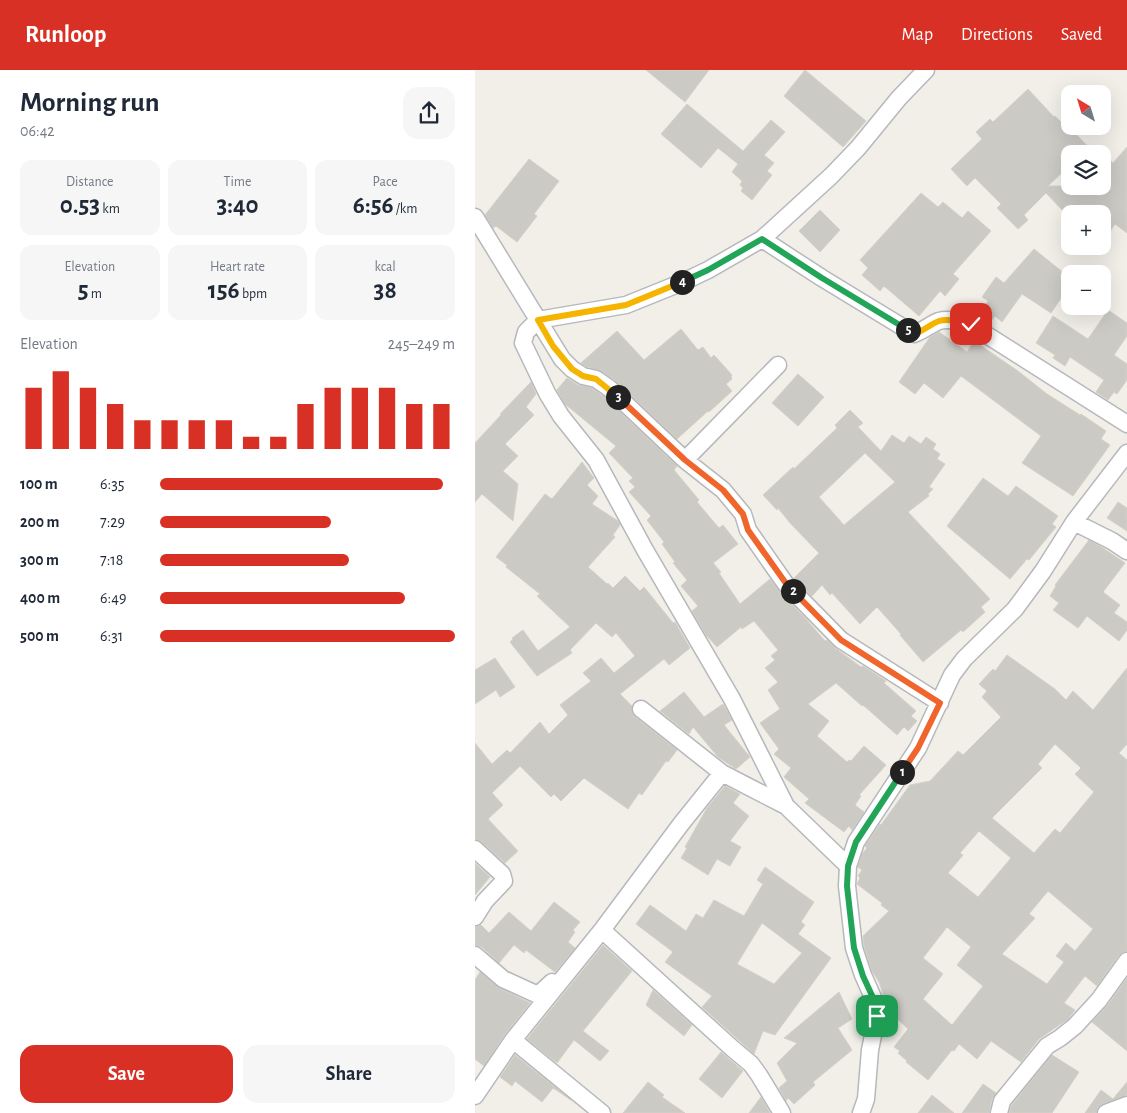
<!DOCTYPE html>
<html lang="en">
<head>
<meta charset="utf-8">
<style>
	body { margin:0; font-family:"Alegreya Sans",sans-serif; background:#f6f6f7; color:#1f2937; height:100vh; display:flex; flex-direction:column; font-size:19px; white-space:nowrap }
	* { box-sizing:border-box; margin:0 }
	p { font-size:16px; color:#747a83 }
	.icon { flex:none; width:28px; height:28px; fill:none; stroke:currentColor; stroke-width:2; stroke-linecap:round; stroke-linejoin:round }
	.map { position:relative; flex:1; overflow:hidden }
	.details { display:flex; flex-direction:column; background:#fff; width:475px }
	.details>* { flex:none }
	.needle { width:32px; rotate:322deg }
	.controls { position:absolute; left:586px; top:15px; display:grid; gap:10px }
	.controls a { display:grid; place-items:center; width:50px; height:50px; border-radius:10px; background:#fff; box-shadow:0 5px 20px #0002; font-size:25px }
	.pin { position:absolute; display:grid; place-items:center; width:42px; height:42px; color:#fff; margin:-21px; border-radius:10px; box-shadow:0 2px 8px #0006 }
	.km { position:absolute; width:25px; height:25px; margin:-12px; border-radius:50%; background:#222; color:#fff; font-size:14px; line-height:25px; text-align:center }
	.round { display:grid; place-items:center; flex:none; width:52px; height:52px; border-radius:15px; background:#f6f6f7 }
	.head { display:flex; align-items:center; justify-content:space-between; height:85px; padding:0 20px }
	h1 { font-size:28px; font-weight:700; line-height:38px }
	.stats { display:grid; grid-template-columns:repeat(3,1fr); gap:8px; height:85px; padding:5px 20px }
	.stats div { display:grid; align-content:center; border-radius:12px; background:#f6f6f7; text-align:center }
	.stats b { font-size:25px; font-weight:700 }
	.stats small { font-size:14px; font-weight:400 }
	.stats p { font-size:14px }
	.chart { height:140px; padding:10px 20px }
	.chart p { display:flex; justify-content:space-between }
	.chart svg { width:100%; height:90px; margin-top:5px; stroke:#d93025; stroke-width:6 }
	.cta { display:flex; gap:10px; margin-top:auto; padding:10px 20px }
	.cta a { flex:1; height:58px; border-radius:15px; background:#d93025; color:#fff; font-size:20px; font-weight:700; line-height:58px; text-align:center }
	.cta a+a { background:#f6f6f7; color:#1f2937 }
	ul { padding:0 20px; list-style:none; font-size:16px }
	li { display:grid; grid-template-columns:80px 60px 1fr; align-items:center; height:38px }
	li i { height:12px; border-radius:6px; background:#d93025 }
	header { display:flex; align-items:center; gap:30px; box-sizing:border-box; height:70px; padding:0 25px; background:#d93025; color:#fff }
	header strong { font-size:24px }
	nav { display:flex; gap:28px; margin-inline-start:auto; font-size:18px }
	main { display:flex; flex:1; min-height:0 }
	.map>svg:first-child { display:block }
	.building { fill:#cccac5; stroke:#d6d1c6; fill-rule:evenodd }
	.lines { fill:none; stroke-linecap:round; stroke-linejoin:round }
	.minor-casing { stroke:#b5b8bc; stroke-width:19 }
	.minor { stroke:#fff; stroke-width:16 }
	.split-1-casing { stroke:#fff; stroke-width:10 }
	.split-2-casing { stroke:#fff; stroke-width:10 }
	.split-3-casing { stroke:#fff; stroke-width:10 }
	.split-4-casing { stroke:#fff; stroke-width:10 }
	.split-5-casing { stroke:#fff; stroke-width:10 }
	.split-6-casing { stroke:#fff; stroke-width:10 }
	.split-1 { stroke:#22a559; stroke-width:6 }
	.split-2 { stroke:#f0652b; stroke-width:6 }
	.split-3 { stroke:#f0652b; stroke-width:6 }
	.split-4 { stroke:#f5b400; stroke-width:6 }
	.split-5 { stroke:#22a559; stroke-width:6 }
	.split-6 { stroke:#f5b400; stroke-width:6 }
</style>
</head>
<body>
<header>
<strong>Runloop</strong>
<nav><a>Map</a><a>Directions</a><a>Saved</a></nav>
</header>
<main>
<section class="details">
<div class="head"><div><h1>Morning run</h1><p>06:42</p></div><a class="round"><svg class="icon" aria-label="share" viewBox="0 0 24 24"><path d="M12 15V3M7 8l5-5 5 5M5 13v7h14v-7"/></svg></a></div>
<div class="stats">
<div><p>Distance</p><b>0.53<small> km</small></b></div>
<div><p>Time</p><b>3:40</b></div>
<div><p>Pace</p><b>6:56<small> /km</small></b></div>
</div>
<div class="stats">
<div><p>Elevation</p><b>5<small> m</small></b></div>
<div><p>Heart rate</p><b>156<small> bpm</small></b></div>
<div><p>kcal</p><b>38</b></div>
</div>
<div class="chart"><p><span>Elevation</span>245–249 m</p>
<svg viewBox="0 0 160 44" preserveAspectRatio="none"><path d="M5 44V14M15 44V6M25 44V14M35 44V22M45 44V30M55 44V30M65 44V30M75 44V30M85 44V38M95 44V38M105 44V22M115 44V14M125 44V14M135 44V14M145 44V22M155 44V22"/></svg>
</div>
<ul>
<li><b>100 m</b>6:35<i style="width:96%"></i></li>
<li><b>200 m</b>7:29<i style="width:58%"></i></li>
<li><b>300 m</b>7:18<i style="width:64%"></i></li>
<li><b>400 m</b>6:49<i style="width:83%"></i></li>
<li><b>500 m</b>6:31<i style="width:100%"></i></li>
</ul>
<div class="cta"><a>Save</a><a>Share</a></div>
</section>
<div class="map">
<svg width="652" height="1043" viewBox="0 0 652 1043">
	<rect width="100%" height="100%" fill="#f1efe8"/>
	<!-- building -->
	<path class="building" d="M171,0H234L210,32Z
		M330,0L391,51L368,77L309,26Z
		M553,19L579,47L580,46L598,64L599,62L620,84H595V95L573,116H628V100L636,91L638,93L652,77V163L640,154L628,172V144H591L571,123L549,145L553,150L543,159L522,138L526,134L500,108L492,116L476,99L507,69L501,62L515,49L518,52Z
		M212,34L268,81L296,50L310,62L289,85L299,93L292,101L297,105L277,130L266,121L268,118L265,115L267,111L257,102L263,94L243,78L226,98L186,64Z
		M54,89L84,111L59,144L62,146L42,172L21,156L18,158L10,145Z
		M446,123L463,137L468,132L487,148L493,141L516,161L478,204L484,209L470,226L465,221L444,246L409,216L405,221L387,205L393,198L385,190Z
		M345,140L365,160L345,182L324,161Z
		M559,179L595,208V215L576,243L547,224L527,252L520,246L516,251L505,243L513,231L507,227L521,207L529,213Z
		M633,240L652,253V266L639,285L652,294V310L642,324L639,322L633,330L621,322L629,310L595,287L590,296L578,288L580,285L561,273L578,246L613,269Z
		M206,259L223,280L228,277L236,288L239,285L257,305L256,307L257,309L251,314L257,321L234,342L233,341L202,369L140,310L126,301L112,297L106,293L142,261L169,290Z
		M464,262L492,282L499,271L543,301L572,324L605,345L606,344L631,361L626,369L635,375L598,426L547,393L566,366L486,306L468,328L449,313L440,324L424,312L455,267Z
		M323,304L349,327L323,356L297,333Z
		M92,308L103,315L117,318L128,326L202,396L199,400L224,430L222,432L244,458L248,455L263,474L238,493L246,502L244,503L265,534L295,509L303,520L331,549L350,571L352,570L360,578L386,597L388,596L411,611L409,613L441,641L436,646L442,651L433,661L429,657L422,665L388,635L387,636L361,613L333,634L354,651L342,666L372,692L374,690L376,691L389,676L411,695L384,725L386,726L380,735L389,742L377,760L374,756L369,762L330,733L334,729L309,707L316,698L299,684L304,679L285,653L305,639L293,620L303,612L290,598L300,590L296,586L303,580L279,551L267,559L266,557L242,577L231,565L217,541L223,536L206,516L212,510L198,493L200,492L187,474L189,472L172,450L176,446L154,422L160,417L154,411L158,408L134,383L141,376L90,334L82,320Z
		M56,312L61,324L51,337L59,345L30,374L43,386L28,401L43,414L38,451L7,424L0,432V373L26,345L25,344Z
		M375,340L388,353L383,357L406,381L417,365L429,373L434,366L446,374L451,367L461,374L458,379L465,384L462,389L470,394L454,417L458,419L453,424L454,426L433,442L515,529L506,537L510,542L488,562L486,560L448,592L425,565L426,564L402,537L385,554L357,523L355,525L347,515L337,526L319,508L344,483L315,453L303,438L302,440L288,425L318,397L319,399L362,358L360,355ZM390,383L420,412L369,455L344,427Z
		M107,392L119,408L112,415L123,426L117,434L143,451L145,455L138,465L140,467L113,497L132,514L133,513L138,518L150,506L165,521L169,517L198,553L200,552L215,578L194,595L189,589L145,624L157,636V642L160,647L202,680L193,692L191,691L167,725L164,723L153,739L109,708L86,731L79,724L76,727L45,696L17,723L28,735L13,749L43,781L30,793L7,772L0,769V673L17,694L32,680L35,683L65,652L74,664L93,645L85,635L116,611L108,603L126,588L139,603L160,586L141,563L137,567L121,553L95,580L97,583L62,606L35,572L38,569L37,568L48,560L63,581L95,557L62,526L65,524L31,497L32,495L21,487L70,424L77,429Z
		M508,408L533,426L541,416L583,446L577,454L581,457L554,490L552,489L535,509L472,456Z
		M643,432L652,438V461L632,448Z
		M614,470L628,478L650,493L628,522L645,535L639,543L652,552V560L644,571L612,546L603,558L578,540L584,533L575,526L581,516L580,515Z
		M532,585L580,619L591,630L598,621L618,640L652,598V674L644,683L652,690V881L644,885L622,916L610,906L589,933L600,940L593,949L564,969L546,992L516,971L502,989L484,974L479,981L477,980L453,1010L431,992L432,991L423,983L425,981L419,977L433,959L414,941L404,912L397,901L389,876L388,866L414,841L406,835L407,833L382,814L385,808L383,806L387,800L383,797L387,784L392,778L390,776L405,754L406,755L435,715L455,711L483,681L488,685L526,647L507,627L512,621L504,614L518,599L520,601ZM580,674L606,698L600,704L619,722L585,763L580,759L559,783L517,748L567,698L563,694ZM504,761L536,788L503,827L473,803L488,785L485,783ZM573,821L618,859L600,881L591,873L581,886L589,892L572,914L527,884L560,848L554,844ZM472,857L496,877L482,895L508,916L477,955L448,929L468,904L448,888Z
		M20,588L40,617L25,627L21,620L0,634V600Z
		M209,622L229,647L248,634L257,650L249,655L275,687L261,699L243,687L218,657L214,664L185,641Z
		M250,716L265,724L258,733L274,746L255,771L266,777L255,796L242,789L233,805L206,788L212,778L210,777L232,738Z
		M0,793L15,807L0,825Z
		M290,797L339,832L326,852L330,855L323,864L356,888L300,965L288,961L279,984L227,937L237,926L190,892L198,882L161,854L175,835L211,861L221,844L228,848L239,830L269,846L288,814L282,810ZM287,853L327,883L299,914L262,894Z
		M79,832L105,852L98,860L100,862L93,872L100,878L80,902L51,880L49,883L39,875L24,893L7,877L0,875V857L6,855L14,863L34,842L56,861Z
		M128,875L157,901L108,961L134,981L125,991L99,970L82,993L52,969Z
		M5,902L24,918L55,933L30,964L9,996L0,989V910Z
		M652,908V981L617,952L632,936Z
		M178,920L217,955L209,966L171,935Z
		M364,922L377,949L363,958L377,980L338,1012L340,1015L319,1034L313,1028L311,1031L304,1018L312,1011L302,993L322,973L309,968Z
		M246,982L268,1001L247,1028L224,1009Z
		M40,985L96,1030L78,1018L67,1032L40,1011L37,1016L25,1007Z
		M577,985L604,1002L577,1043H534L536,1036Z
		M173,1012L189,1025L187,1027L210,1043H148Z
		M652,1012V1025L627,1034L623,1037L621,1043H610L626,1020L638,1029Z
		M508,1014L521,1023L517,1029L514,1043H487Z
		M457,1025L479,1043H443Z
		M286,1027L295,1043H274Z"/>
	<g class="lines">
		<defs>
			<path id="minor" d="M0,147L87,289L97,299L108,306L121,309L134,318L210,390L248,420L268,444L273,460L310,513L366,570L465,633
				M287,169L347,208L439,264C448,261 456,254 464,251C474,248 487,252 496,255L652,354
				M210,390L303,295
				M599,452L637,471L652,481
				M166,639L247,703L311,736L373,796
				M311,736L257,629L170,480L121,390L86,346L72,323L48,273L51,262L63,250L151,235L208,212L233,200L287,169L356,106L383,78L424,28L451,0
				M0,779L27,804L29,811L10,831L0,847
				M127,860L258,979L276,994L284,1005L307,1043
				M0,885L28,909L63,925L77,912
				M38,970L127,1043
				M0,1026L38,970L127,860L206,754L247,703
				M386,1043L391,1029L395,980L402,946L400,932L388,905L379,878L372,816L373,796L381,772L443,678L477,605L489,589L540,539L568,501L599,452L652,383
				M524,1043L527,1031L572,976L585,968L600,956L624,930L652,891
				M631,1043L652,1035"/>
		</defs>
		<!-- minor casing -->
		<use href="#minor" class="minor-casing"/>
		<!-- minor -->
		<use href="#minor" class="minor"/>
	</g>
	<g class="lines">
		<defs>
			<path id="split-1" d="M402,946L400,932L388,906L379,878L372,816L373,796L381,772L427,702"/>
			<path id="split-2" d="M318,521L366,570L465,633L443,678L427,702"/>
			<path id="split-3" d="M143,327L210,390L248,420L268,444L273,460L310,512L318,521"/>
			<path id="split-4" d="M143,327L121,309L108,306L97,299L78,276L63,250L151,235L207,212"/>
			<path id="split-5" d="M207,212L233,200L287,169L347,208L433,260"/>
			<path id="split-6" d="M433,260L439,264C448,261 456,254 464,251C474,248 487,252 496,254"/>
		</defs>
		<!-- split-1 casing -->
		<use href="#split-1" class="split-1-casing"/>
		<!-- split-2 casing -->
		<use href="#split-2" class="split-2-casing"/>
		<!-- split-3 casing -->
		<use href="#split-3" class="split-3-casing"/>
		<!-- split-4 casing -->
		<use href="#split-4" class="split-4-casing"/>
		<!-- split-5 casing -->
		<use href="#split-5" class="split-5-casing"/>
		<!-- split-6 casing -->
		<use href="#split-6" class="split-6-casing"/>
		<!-- split-1 -->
		<use href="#split-1" class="split-1"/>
		<!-- split-2 -->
		<use href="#split-2" class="split-2"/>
		<!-- split-3 -->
		<use href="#split-3" class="split-3"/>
		<!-- split-4 -->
		<use href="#split-4" class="split-4"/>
		<!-- split-5 -->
		<use href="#split-5" class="split-5"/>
		<!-- split-6 -->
		<use href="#split-6" class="split-6"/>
	</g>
</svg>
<div class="controls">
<a><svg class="needle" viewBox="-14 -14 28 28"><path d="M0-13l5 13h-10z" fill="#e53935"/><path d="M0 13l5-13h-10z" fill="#747a83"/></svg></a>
<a><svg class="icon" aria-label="layers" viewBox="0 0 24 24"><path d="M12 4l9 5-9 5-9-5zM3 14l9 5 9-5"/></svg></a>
<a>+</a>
<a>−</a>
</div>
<div class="pin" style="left:402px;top:946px;background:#1e9e55"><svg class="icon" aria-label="arrive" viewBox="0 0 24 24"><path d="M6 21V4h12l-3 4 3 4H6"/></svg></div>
<div class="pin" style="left:496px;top:254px;background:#d93025"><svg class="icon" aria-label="check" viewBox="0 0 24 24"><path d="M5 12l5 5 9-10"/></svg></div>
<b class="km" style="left:427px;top:702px">1</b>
<b class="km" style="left:318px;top:521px">2</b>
<b class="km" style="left:143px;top:327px">3</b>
<b class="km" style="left:207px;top:212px">4</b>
<b class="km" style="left:433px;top:260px">5</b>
</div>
</main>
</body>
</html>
